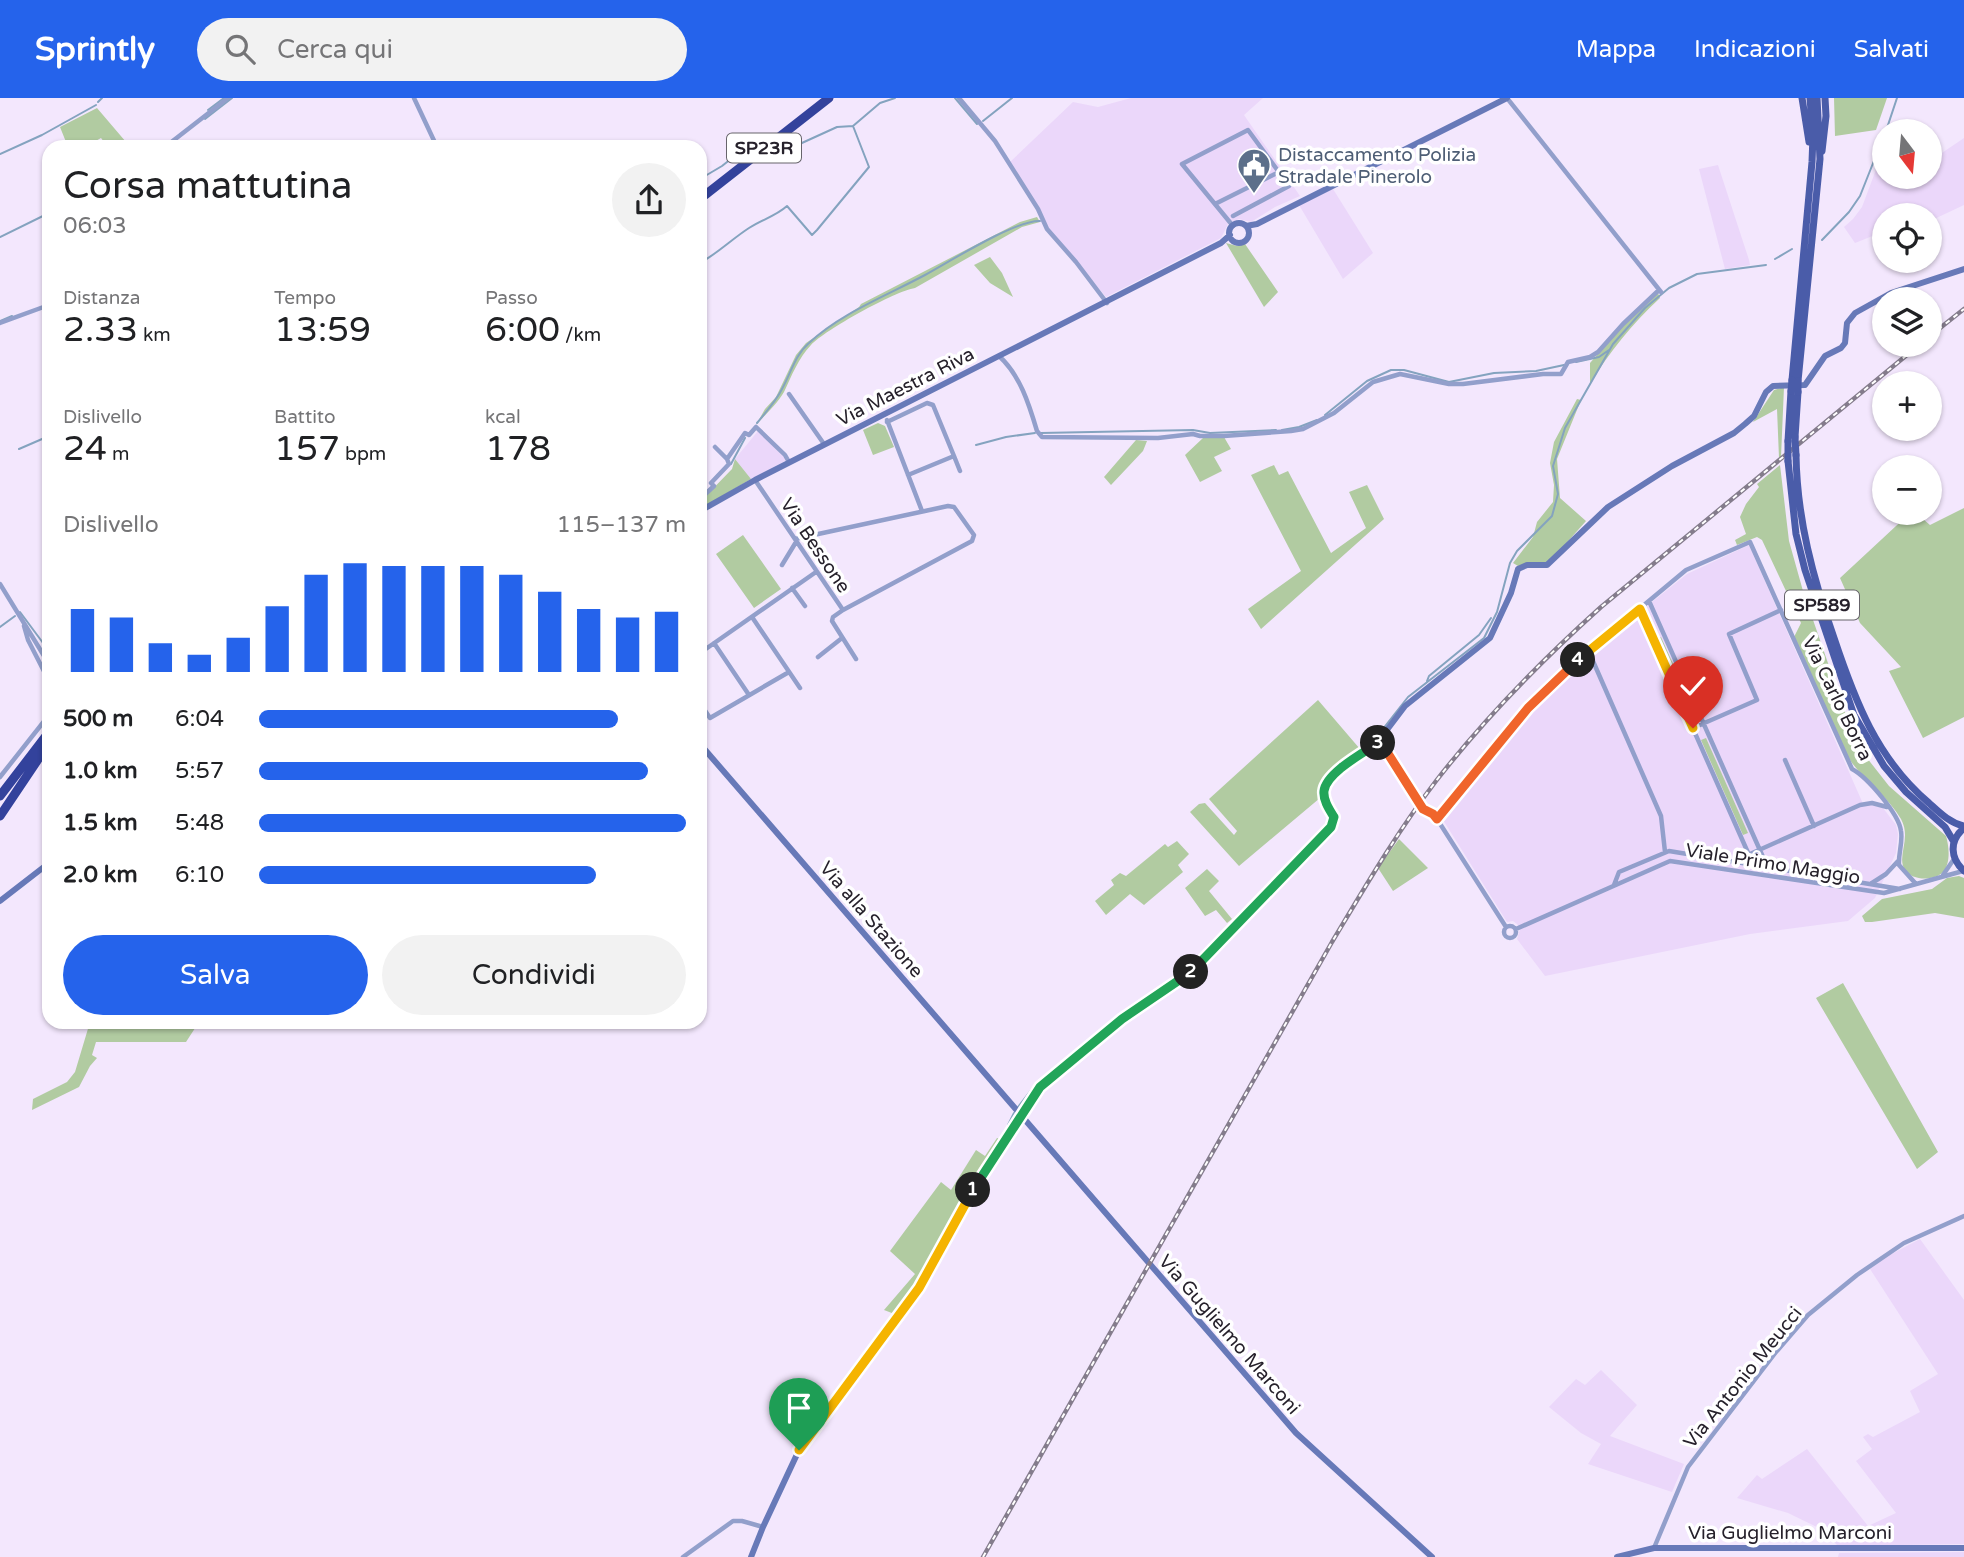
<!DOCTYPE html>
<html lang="it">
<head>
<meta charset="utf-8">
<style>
	body { margin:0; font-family:"Varela Round",sans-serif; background:#f2f2f2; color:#202124; height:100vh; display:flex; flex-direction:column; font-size:26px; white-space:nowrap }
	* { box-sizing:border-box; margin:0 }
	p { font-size:23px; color:#757577 }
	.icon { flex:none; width:38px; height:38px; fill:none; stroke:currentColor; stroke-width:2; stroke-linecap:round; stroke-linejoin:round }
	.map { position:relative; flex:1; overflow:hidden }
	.sheet { position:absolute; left:42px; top:42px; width:665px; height:889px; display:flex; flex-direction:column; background:#fff; border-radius:21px; box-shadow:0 2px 5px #0004 }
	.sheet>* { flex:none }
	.needle { width:46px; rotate:164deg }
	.controls { position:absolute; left:1872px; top:21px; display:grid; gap:14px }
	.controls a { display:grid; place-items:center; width:70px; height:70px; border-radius:50%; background:#fff; box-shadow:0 2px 5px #0004; font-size:35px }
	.pin { position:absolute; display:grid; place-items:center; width:60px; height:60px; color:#fff; margin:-72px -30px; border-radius:50% 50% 50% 0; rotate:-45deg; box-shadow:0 0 7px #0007 }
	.pin .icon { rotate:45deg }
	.km { position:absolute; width:35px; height:35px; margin:-18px; border-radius:50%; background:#222; color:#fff; font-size:19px; line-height:35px; text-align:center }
	.round { display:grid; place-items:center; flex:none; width:74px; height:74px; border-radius:37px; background:#f2f2f2 }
	.head { display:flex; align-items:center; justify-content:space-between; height:119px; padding:0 21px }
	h1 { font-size:38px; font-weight:600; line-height:52px }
	.metrics { display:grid; grid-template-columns:repeat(3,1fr); gap:10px; height:119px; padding:7px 21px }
	.metrics div { display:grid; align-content:center }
	.metrics b { font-size:35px; font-weight:600 }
	.metrics small { font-size:19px; font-weight:400 }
	.metrics p { font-size:19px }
	.chart { height:196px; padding:14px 21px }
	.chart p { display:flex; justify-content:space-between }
	.chart svg { width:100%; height:126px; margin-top:7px; stroke:#2563eb; stroke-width:6 }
	.action { display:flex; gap:14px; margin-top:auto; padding:14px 21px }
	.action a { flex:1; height:80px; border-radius:42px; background:#2563eb; color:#fff; font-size:28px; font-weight:600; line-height:80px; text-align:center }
	.action a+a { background:#f2f2f2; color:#202124 }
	ul { padding:0 21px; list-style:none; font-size:23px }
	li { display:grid; grid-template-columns:112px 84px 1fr; align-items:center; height:52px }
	li i { height:18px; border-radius:9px; background:#2563eb }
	header { display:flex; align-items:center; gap:42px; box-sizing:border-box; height:98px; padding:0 35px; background:#2563eb; color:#fff }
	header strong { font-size:33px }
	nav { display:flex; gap:38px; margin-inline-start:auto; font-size:24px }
	.search { width:490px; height:63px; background:#f2f2f2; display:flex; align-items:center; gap:18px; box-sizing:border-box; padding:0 24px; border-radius:38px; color:#757577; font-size:26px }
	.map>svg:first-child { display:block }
	.built { fill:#ebd7fa }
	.green { fill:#b1cba1 }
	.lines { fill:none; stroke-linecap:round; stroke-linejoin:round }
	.stream { stroke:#84a3bf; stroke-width:2 }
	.street { stroke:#929fcb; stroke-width:4.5 }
	.secondary { stroke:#6779b8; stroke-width:6 }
	.primary { stroke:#4a5ca9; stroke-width:7 }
	.highway { stroke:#33429c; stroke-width:9 }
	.rail-casing { stroke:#847c8c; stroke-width:4.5 }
	.rail { stroke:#fff; stroke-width:2; stroke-dasharray:5; stroke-linecap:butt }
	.primary-bridge { stroke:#4a5ca9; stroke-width:7 }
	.split-1-casing { stroke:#fff; stroke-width:14 }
	.split-2-casing { stroke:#fff; stroke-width:14 }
	.split-3-casing { stroke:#fff; stroke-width:14 }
	.split-4-casing { stroke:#fff; stroke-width:14 }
	.split-5-casing { stroke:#fff; stroke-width:14 }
	.split-1 { stroke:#f5b400; stroke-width:9 }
	.split-2 { stroke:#22a559; stroke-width:9 }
	.split-3 { stroke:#22a559; stroke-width:9 }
	.split-4 { stroke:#f0652b; stroke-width:9 }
	.split-5 { stroke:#f5b400; stroke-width:9 }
	.labels { text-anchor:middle; stroke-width:7; stroke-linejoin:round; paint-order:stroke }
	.shield { fill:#fff; stroke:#67646b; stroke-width:2 }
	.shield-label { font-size:18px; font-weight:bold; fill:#26212b }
	.service-label { font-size:19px; fill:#4e5e75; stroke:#fff; text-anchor:start }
	.street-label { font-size:19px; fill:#26212b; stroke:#fff }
</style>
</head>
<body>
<header>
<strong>Sprintly</strong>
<div class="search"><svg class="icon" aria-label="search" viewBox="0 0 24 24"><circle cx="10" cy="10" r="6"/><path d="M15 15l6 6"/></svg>Cerca qui</div>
<nav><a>Mappa</a><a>Indicazioni</a><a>Salvati</a></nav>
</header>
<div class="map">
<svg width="1964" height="1459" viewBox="0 0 1964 1459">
	<rect width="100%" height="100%" fill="#f3e7fd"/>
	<!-- built -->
	<path class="built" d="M1131,0H1263L1244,17L1300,98L1275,109L1251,124L1239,121L1228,126L1221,140L1106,199L1049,131L1010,64L1073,4L1098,9Z
		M1964,40V107L1930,123V117H1885V145L1880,148L1875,137L1855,145L1844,129L1853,121L1862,109L1877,69L1893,88L1907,79H1930V63Z
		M1718,67L1749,162L1750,167L1725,171L1699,71Z
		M1333,91L1373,155L1343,181L1299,107Z
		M758,333L787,362L751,381L735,361Z
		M1749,447L1864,708L1872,707L1883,710L1896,727L1898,736L1896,755L1875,800L1848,823L1750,836L1545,878L1517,841L1520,831L1517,826L1513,823L1507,824L1443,722L1538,602L1612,536L1687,476Z
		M1920,1141L1964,1202V1446L1838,1448L1821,1431L1788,1415L1737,1400L1757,1377L1762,1381L1807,1351L1868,1428L1896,1415L1856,1363L1872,1351L1863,1339L1868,1336L1873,1339L1920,1314L1910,1293L1938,1276L1870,1171L1886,1159Z
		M1601,1272L1637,1307L1610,1338L1684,1366L1672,1394L1588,1366L1601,1346L1581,1335L1549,1309L1576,1281L1585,1287Z
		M1964,1454V1459H1838L1839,1455Z"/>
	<!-- green -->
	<path class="green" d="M1834,0H1887L1876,32L1835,38Z
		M97,10L126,44L119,49H108L101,40L85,49H68L60,29Z
		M1037,119L1040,124L1022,129L915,190C895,193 825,232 811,247C798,261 792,277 784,294C777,306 765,317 756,327L765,311L776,299L796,257L806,245L859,209L861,206L1020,124Z
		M1226,145L1237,148L1245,146L1278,194L1264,209Z
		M990,159L1002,175L1013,199L990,185L974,167Z
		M1658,195L1660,200C1632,226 1610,253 1590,286V265L1618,233Z
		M1784,289L1781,359L1779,360L1777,311L1753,324L1774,292Z
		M1577,301L1581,302L1557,361L1560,400L1586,423L1554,459L1547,465L1518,468L1513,465L1533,439L1537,424L1553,404L1554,387L1550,365L1554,344Z
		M878,325L885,328L894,349L873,357L863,332Z
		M1224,339L1231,351L1214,359L1222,373L1200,384L1185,357L1203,340Z
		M1136,342L1147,343L1143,353L1111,387L1104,379Z
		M735,361L751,381L700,411V404L732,371Z
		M1274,367L1279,377L1288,373L1331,455L1366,430L1349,394L1367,387L1384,421L1261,531L1248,511L1301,473L1251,377Z
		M1780,367L1789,443L1803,493L1847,620L1867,660L1889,688L1946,738C1949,748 1951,765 1943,774C1935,783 1912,783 1905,772C1896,758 1912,741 1901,721C1889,700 1867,685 1852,665C1843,653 1838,636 1831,622C1819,594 1807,566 1794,539L1801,525L1762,442L1757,439L1737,447L1735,442L1746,436L1740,419L1746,406L1759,389L1757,386Z
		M1964,410V619L1923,640L1889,573L1901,569L1860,525L1840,480L1910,415H1916L1930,427Z
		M743,437L781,491L754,510L716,456Z
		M1661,539L1697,619L1693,623L1656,542Z
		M1318,602L1360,651L1323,679L1320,700L1239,768L1190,714L1199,706L1205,705L1234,737L1237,733L1209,701Z
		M1706,640L1748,735L1743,737L1701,642Z
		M1399,741L1428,770L1393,793L1378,770Z
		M1177,743L1189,756L1178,767L1183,774L1144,807L1130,796L1106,817L1095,803L1114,787L1111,782L1120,775L1126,778L1165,746L1168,749Z
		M1207,771L1219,783L1209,793L1232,821L1227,825L1216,812L1205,818L1185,790Z
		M1959,778L1964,780V820L1935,815L1872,824H1865L1862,818L1882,801L1932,791L1947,780Z
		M1843,885L1938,1054L1917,1071L1816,900Z
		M90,924H138L143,928L147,924H199L186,944H96L92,957L97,960L90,968L79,989L32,1012L33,1001L67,984L75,974Z
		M997,1040L1003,1042L921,1185L897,1217L884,1212L915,1176L890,1153L941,1084L951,1092L976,1052L985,1058Z"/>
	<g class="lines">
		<!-- stream -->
		<path class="stream" d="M955,0L977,26
			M98,4L102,0
			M208,12L224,0
			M205,21L232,0
			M983,23L1012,0
			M1886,33L1897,0
			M0,56L42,37L96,7
			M765,58L769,60L837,29L853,28L880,5L895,0
			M700,81L722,68L751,45H755
			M0,139L49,115
			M1822,142L1849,114L1860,98L1885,35
			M1775,161L1792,151
			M700,165C718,155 732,141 749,130C761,122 776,118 787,108L812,137L817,132L869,69L853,28
			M0,223L12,218
			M1576,264L1599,259L1609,252
			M1325,317L1367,283L1391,272H1404L1449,284L1494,275L1536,273L1564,267
			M757,325C766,314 776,303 782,291C791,275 795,257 809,245C841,215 886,198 925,177C949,164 1015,122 1040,123
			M1282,332L1299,329L1317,322
			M1041,335L1193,332L1210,335L1276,332
			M976,347L1006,339L1035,335
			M19,351L49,338
			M731,366L745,340
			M20,514L49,553
			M0,529L15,518
			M1427,583L1429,578L1479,537L1491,520
			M1364,650L1375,641L1408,599L1484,540L1497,514L1510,465L1517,453L1552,418L1558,396L1553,368L1565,330L1613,246L1645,210L1669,190L1697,176L1766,167
			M1329,689L1327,695L1329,701
			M1332,732L1338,722L1336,719
			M1232,835L1264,801
			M1201,869L1209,860
			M1018,1009L1035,987L1121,918
			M1008,1027L1014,1015"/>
		<!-- street -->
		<path class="street" d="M414,0L437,49
			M959,0L995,43L1038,111L1047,131L1076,164L1107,205
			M1507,0L1661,194
			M165,49L228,0
			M1215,106L1279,74
			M1233,128L1182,66L1248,32L1289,88L1233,118
			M0,225L49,207
			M999,258C1020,277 1029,306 1037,333L1042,339L1158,340L1193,336L1200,338H1224L1291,333L1303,331L1334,315L1373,284L1400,276L1449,286H1463L1543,276H1561L1568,264L1590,259L1598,254L1623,226L1659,192
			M789,296L824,346
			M887,322L922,413
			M887,324L927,305L933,307L954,358L908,377
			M715,349L727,361
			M954,358L960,373
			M755,382L843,512L833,519L832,523L856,561
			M700,401L714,388L711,385L729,366L727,361L745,335L749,337L756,329L785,357L789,364
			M795,441L948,408L954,409L974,437L972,443L843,512
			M782,467L796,444
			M0,486L49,566
			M792,490L805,508
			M700,495L702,498
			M1649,503L1767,768
			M1640,511L1753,766
			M752,519L800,590
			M24,528L28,542L49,583
			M714,545L749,597
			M1589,554L1661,718L1665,754
			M700,555L816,474
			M818,559L842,540
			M700,605L710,620L789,574
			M1693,630L1757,602L1729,536L1781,512
			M1380,643L1420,706L1437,721L1506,829
			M1785,662L1814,728
			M0,679L49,617
			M1437,721L1528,610L1566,572L1686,472L1750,444L1852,671C1867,679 1899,716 1901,733C1903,745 1898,756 1899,767L1916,786
			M1750,756L1860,707L1872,705L1887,709
			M1943,777L1954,761
			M1872,785L1886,776L1899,762
			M1614,787L1619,774L1669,753L1900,791
			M1504 834a6 6 0 1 1 12 0a6 6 0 1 1-12 0Z
			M1516,831L1670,763L1884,795L1963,773
			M1654,1450L1688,1369L1776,1254L1808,1217L1857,1177L1904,1145L1964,1118
			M683,1459L733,1423H742L763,1429"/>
		<!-- secondary -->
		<path class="secondary" d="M1229 135a10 10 0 1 1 20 0a10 10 0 1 1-20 0Z
			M1246,128L1257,126L1507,0
			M700,413L755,382L1221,145L1230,137
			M700,646L1296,1335L1432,1459
			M0,803L49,765
			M751,1459L763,1429L799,1352L919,1190L959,1114L1035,994L1122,921L1193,873L1252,808L1331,729L1334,719L1324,697V690L1332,676L1377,645L1405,608L1490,540L1511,495L1518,471L1527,467H1547L1608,409L1672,368L1734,335L1745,326L1754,318L1766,294L1773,288L1805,287L1825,258L1841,250L1845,245L1847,225L1855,215L1891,195L1964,171
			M1617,1459L1654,1450H1964"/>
		<!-- primary -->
		<path class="primary" d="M1802,0L1809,44
			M1822,53L1826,18L1825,0
			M1792,282L1812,64L1813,38L1810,0
			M1798,283L1820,61L1817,0
			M1795,339L1798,294
			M1788,343L1791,293
			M1796,357C1797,421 1813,480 1834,540C1855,603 1877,661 1929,705C1940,715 1950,725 1964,728
			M1788,363L1796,436L1805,472L1854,617L1884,668L1906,694L1945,729L1954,744
			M1964,730C1949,743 1950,760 1964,773"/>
		<!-- highway -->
		<path class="highway" d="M700,101L829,0
			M0,698L49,634
			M0,718L49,645"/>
		<defs>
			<path id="rail" d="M1930,238L1964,211
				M983,1459L1332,844C1365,789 1397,734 1436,683C1485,620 1541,563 1601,509L1919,247"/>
		</defs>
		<!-- rail casing -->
		<use href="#rail" class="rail-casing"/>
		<!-- rail -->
		<use href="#rail" class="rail"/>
		<!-- primary-bridge -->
		<path class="primary-bridge" d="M1791,293L1792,282
			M1798,294V283
			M1795,339L1796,357
			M1788,343V363"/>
	</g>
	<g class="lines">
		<defs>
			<path id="split-1" d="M799,1352L919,1190L973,1092"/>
			<path id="split-2" d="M973,1092L1040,989L1122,921L1191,874"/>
			<path id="split-3" d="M1191,874L1331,729L1334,719C1329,711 1323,702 1324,693C1326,675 1363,655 1378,645"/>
			<path id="split-4" d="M1378,645L1380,643L1423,711L1433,716L1437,721L1528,610L1578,562"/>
			<path id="split-5" d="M1578,562L1640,511L1693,630"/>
		</defs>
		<!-- split-1 casing -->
		<use href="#split-1" class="split-1-casing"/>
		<!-- split-2 casing -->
		<use href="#split-2" class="split-2-casing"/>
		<!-- split-3 casing -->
		<use href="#split-3" class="split-3-casing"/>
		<!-- split-4 casing -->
		<use href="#split-4" class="split-4-casing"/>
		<!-- split-5 casing -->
		<use href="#split-5" class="split-5-casing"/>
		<!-- split-1 -->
		<use href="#split-1" class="split-1"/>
		<!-- split-2 -->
		<use href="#split-2" class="split-2"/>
		<!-- split-3 -->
		<use href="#split-3" class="split-3"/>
		<!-- split-4 -->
		<use href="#split-4" class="split-4"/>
		<!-- split-5 -->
		<use href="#split-5" class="split-5"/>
	</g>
	<!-- icons -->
	<defs>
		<symbol id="civic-pin" viewBox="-11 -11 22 30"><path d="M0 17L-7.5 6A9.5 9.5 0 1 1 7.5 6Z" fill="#5c6f8a" stroke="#fff"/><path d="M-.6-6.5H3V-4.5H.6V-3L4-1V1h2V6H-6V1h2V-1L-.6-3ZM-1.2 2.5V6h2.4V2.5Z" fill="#fff"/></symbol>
	</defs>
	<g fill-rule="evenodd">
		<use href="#civic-pin" x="1235" y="48" width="38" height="52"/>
	</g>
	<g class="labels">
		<!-- shield labels -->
		<g class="shield">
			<rect x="727" y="35.5" width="74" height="29" rx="5"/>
			<rect x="1785" y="492.5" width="74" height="29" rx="5"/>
		</g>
		<g class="shield-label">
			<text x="764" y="56">SP23R</text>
			<text x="1822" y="513">SP589</text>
		</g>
		<!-- service labels -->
		<g class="service-label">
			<text x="1278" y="63">Distaccamento Polizia<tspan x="1278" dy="22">Stradale Pinerolo</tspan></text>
		</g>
		<!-- street labels -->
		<g class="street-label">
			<text transform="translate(905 288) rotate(-27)" y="7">Via Maestra Riva</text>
			<text transform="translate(816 447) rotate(56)" y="7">Via Bessone</text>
			<text transform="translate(1838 600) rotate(64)" y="7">Via Carlo Borra</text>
			<text transform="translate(1773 765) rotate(9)" y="7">Viale Primo Maggio</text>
			<text transform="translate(872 821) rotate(49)" y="7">Via alla Stazione</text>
			<text transform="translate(1230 1236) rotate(49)" y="7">Via Guglielmo Marconi</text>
			<text transform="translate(1742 1279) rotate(-51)" y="7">Via Antonio Meucci</text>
			<text x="1790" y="1441">Via Guglielmo Marconi</text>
		</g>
	</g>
</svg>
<div class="controls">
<a><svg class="needle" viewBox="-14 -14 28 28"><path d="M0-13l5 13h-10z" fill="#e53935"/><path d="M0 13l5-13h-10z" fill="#757577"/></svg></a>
<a><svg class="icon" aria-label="locate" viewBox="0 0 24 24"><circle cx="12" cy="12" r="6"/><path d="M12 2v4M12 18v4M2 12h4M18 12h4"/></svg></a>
<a><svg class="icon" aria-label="layers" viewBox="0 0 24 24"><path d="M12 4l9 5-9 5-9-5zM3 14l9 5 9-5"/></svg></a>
<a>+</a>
<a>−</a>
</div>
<div class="pin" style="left:799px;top:1352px;background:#1e9e55"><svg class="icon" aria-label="arrive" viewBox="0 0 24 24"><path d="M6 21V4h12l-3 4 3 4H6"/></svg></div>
<div class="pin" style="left:1693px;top:630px;background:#d93025"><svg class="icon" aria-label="check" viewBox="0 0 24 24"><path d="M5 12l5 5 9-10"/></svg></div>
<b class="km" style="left:973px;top:1092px">1</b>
<b class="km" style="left:1191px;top:874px">2</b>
<b class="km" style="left:1378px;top:645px">3</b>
<b class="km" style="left:1578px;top:562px">4</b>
<section class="sheet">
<div class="head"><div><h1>Corsa mattutina</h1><p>06:03</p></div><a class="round"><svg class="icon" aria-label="share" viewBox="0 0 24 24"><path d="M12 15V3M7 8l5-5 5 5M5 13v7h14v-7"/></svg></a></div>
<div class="metrics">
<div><p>Distanza</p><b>2.33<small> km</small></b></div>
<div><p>Tempo</p><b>13:59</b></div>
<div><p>Passo</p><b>6:00<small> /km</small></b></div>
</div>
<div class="metrics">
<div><p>Dislivello</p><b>24<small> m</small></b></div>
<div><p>Battito</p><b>157<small> bpm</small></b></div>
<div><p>kcal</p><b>178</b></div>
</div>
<div class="chart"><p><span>Dislivello</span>115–137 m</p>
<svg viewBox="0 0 160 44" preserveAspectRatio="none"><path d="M5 44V22M15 44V25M25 44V34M35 44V38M45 44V32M55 44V21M65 44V10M75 44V6M85 44V7M95 44V7M105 44V7M115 44V10M125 44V16M135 44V22M145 44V25M155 44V23"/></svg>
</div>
<ul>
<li><b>500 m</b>6:04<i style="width:84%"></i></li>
<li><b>1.0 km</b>5:57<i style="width:91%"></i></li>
<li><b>1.5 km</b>5:48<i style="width:100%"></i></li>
<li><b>2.0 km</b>6:10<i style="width:79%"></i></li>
</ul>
<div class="action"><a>Salva</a><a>Condividi</a></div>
</section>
</div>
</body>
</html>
